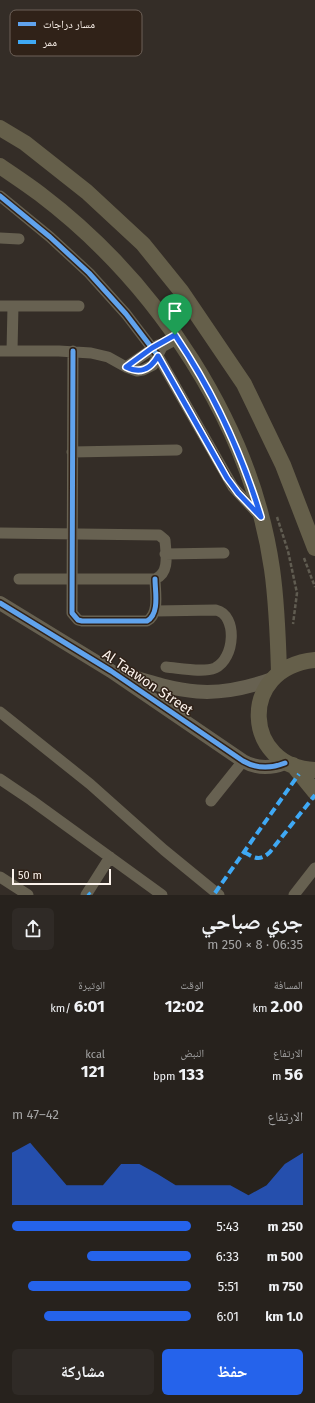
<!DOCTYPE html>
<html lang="ar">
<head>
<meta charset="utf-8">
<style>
	body { margin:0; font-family:"Fira Sans","Noto Naskh Arabic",sans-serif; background:#2f2a26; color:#f1f3f6; direction:rtl; height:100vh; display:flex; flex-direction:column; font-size:15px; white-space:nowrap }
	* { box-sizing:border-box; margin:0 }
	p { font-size:13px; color:#a4a4a4 }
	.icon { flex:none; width:22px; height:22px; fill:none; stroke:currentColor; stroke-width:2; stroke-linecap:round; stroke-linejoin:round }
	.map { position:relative; height:895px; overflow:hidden; direction:ltr }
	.side { display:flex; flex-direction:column; background:#27221d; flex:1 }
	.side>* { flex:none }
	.scale { position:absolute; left:12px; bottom:10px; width:99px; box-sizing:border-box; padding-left:4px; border:2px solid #fcf3ec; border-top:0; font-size:11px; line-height:14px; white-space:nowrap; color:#fcf3ec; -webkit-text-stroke:3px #302218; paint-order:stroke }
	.pin { position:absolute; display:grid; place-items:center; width:34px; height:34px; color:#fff; margin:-41px -17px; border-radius:50% 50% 50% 0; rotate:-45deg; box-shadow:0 0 4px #0007 }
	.pin .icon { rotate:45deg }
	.round { display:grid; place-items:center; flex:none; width:42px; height:42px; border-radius:6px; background:#2f2a26 }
	.headline { display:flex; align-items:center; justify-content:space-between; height:68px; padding:0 12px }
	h1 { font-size:22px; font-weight:700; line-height:30px }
	.stats { display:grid; grid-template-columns:repeat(3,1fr); gap:6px; height:68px; padding:4px 12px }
	.stats div { display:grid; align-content:center }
	.stats b { font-size:17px; font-weight:700 }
	.stats small { font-size:11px; font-weight:400 }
	.stats p { font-size:11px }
	.chart { height:112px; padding:8px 12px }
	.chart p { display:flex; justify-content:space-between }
	.chart svg { width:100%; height:72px; margin-top:4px; fill:#2563eb; opacity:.7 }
	.action { display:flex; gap:8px; margin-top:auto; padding:8px 12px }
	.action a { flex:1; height:46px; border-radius:6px; background:#2563eb; color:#fff; font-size:16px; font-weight:700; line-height:46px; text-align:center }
	.action a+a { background:#2f2a26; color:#f1f3f6 }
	ul { padding:0 12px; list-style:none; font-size:13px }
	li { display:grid; grid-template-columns:64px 48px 1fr; align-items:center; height:30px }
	li i { height:10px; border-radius:5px; background:#2563eb }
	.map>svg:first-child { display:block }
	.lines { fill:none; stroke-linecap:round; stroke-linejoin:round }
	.path { stroke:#605c51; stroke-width:2.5; stroke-dasharray:4 2; stroke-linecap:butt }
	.minor { stroke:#676151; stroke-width:11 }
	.tertiary { stroke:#676151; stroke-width:14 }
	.secondary { stroke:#655f4a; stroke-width:16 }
	.quiet { stroke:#3fa9f5; stroke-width:4; stroke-dasharray:8 4; stroke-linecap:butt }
	.cycleway-casing { stroke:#302218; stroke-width:8 }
	.cycleway { stroke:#60a3ed; stroke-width:5 }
	.route-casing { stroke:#fff; stroke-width:8 }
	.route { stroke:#2563eb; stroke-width:5 }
	.labels { text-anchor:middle; stroke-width:3; stroke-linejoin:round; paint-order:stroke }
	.street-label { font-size:14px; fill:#fcf3ec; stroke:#302218 }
	.key { fill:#302218; stroke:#6d6158; stroke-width:1 }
	.key-label { font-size:11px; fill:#fcf3ec }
</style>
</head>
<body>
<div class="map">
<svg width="315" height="895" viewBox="0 0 315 895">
	<rect width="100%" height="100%" fill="#342d27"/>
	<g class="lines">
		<!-- path -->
		<path class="path" d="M277,517L288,551L297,593L293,624
			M304,558L315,587"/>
		<!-- minor -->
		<path class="minor" d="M0,196L50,237L89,273L126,314L158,356L233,487L259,515
			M0,238L19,239
			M0,306H79
			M0,351H59L91,353L108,357L126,367L137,371L143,370L153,365L162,347L177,339
			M12,351L13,306
			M73,351L72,613L78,620L82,621H147C160,614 155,591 155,579
			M126,367L158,345
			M72,452L177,450
			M0,533L159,535L165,540C166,554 170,573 155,579H19
			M165,554L224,553
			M155,611L216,610C238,615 235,659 215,668C203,673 179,668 166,667
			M0,712L90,784L164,850L219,895
			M0,779L31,800L162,895
			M211,801L243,761
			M0,877L28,895
			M86,895L110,857
			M294,895L315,868"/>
		<!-- tertiary -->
		<path class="tertiary" d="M0,603L111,671L243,761C257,769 270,769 285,763
			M123,674C182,692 212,701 272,679"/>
		<!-- secondary -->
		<path class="secondary" d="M0,128L25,143L87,192L143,244L181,291L244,384L283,465L315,548
			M0,166C13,175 27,184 40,194C156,282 251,423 272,569C277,604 278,637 279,672
			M315,660C236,668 244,768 315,770
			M293,765L315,792"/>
		<!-- quiet -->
		<path class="quiet" d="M244,852C255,858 259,862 270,852L315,795
			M88,893L90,895
			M215,893L299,774"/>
		<defs>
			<path id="cycleway" d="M0,196L50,237L89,273L126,314L158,356L233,487L261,517
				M73,351L72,613L78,620L82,621H147C160,614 155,591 155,579
				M0,603L111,671L243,761C257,769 270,769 285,763"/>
		</defs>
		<!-- cycleway casing -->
		<use href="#cycleway" class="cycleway-casing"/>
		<!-- cycleway -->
		<use href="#cycleway" class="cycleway"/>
	</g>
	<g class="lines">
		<defs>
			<path id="route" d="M175,335C214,393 241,451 261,517L238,493L227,478L158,356C150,370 140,374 126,367L152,348Z"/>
		</defs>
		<!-- route casing -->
		<use href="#route" class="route-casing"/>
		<!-- route -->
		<use href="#route" class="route"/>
	</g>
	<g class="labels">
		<!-- street labels -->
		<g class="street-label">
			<text transform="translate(148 682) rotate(34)" y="5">Al Taawon Street</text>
		</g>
	</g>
	<!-- legend -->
	<rect x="10" y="10" width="132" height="46" rx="6" class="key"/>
	<rect x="18" y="22" width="18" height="4" fill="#60a3ed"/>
	<rect x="18" y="40" width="18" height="4" fill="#3fa9f5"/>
	<g class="key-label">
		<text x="43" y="28">مسار دراجات</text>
		<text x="43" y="46">ممر</text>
	</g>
</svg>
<div class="scale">50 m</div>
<div class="pin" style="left:175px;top:335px;background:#1e9e55"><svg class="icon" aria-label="arrive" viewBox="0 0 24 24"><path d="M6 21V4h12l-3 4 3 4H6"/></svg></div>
</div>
<section class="side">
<div class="headline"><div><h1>جري صباحي</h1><p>06:35 · 8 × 250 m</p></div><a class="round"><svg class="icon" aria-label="share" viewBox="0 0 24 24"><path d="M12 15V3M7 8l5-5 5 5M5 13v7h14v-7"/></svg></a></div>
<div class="stats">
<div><p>المسافة</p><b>2.00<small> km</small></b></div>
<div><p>الوقت</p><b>12:02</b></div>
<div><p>الوتيرة</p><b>6:01<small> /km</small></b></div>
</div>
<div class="stats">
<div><p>الارتفاع</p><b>56<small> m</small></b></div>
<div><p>النبض</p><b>133<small> bpm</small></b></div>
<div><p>kcal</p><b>121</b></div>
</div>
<div class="chart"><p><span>الارتفاع</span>42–47 m</p>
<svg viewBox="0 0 160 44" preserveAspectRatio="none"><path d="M0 44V12L10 6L20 19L30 32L40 32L50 32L60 19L70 19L80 25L90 32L100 32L110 32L120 32L130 38L140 32L150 19L160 12V44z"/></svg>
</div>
<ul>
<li><b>250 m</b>5:43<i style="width:100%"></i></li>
<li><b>500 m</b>6:33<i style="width:58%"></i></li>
<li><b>750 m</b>5:51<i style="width:91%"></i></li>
<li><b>1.0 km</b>6:01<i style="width:82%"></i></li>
</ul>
<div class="action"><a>حفظ</a><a>مشاركة</a></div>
</section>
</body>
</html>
